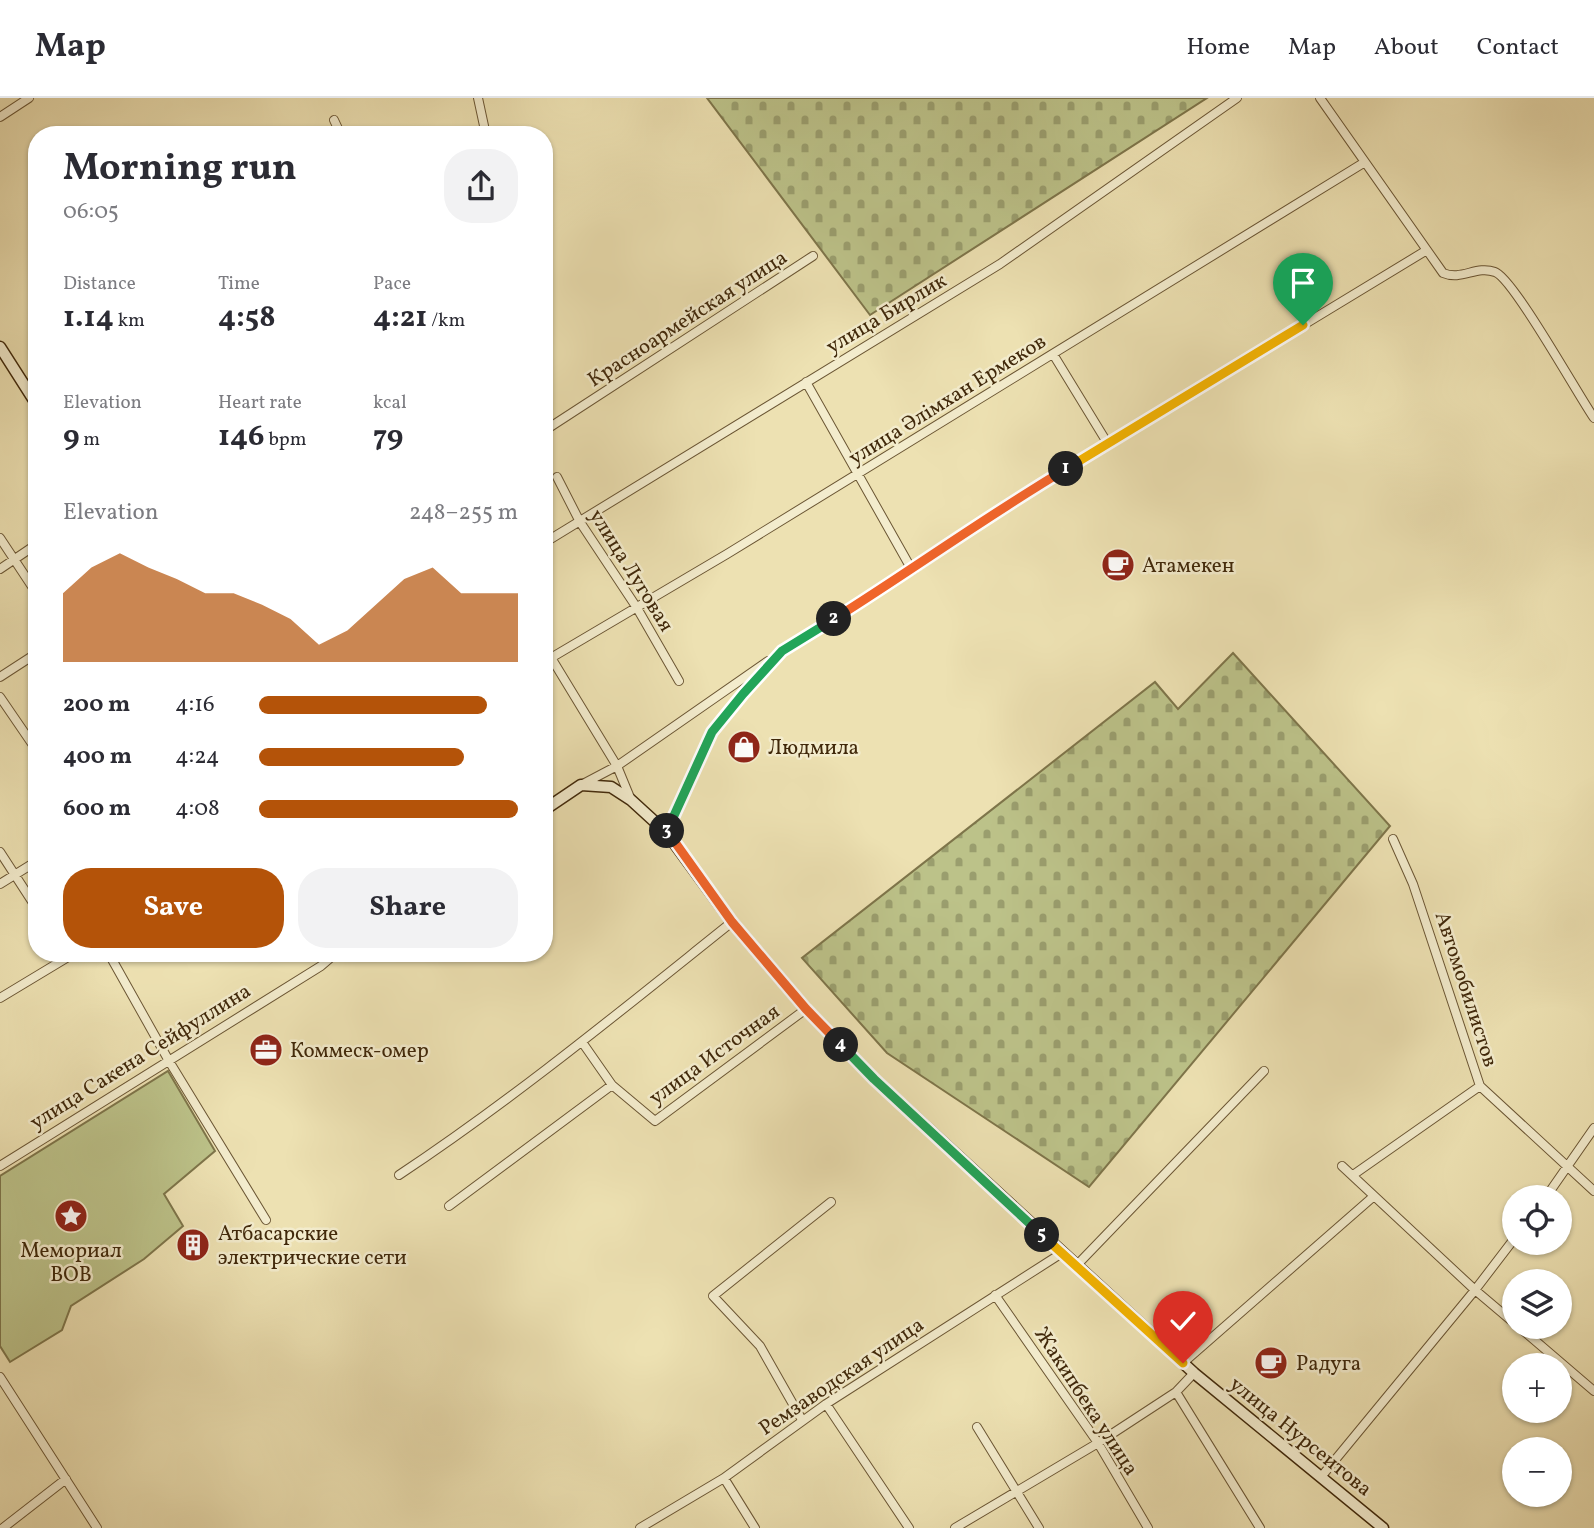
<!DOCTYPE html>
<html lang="en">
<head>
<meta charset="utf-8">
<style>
	body { margin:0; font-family:Vollkorn,serif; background:#f2f2f3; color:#2b2b33; height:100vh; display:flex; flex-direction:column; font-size:26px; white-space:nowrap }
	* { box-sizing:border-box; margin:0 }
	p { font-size:23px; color:#7c7c81 }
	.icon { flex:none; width:38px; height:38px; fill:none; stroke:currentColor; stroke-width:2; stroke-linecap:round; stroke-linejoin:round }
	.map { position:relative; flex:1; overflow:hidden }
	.drawer { position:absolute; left:28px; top:28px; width:525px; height:836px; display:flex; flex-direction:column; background:#fff; border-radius:28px; box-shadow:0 2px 5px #0004 }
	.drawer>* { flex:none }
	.controls { position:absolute; left:1502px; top:1087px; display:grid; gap:14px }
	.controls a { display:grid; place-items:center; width:70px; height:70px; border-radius:50%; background:#fff; box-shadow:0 2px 5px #0004; font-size:35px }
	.pin { position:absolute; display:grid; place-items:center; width:60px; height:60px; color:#fff; margin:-72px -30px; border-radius:50% 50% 50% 0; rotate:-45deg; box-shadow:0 0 7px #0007 }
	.pin .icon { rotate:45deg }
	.km { position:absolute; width:35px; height:35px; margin:-18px; border-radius:50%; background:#222; color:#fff; font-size:19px; line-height:35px; text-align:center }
	.round { display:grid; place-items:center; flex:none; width:74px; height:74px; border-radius:28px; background:#f2f2f3 }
	.summary { display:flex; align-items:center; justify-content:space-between; height:119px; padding:0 35px }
	h1 { font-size:38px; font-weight:700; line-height:52px }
	.metrics { display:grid; grid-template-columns:repeat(3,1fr); gap:10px; height:119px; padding:7px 35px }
	.metrics div { display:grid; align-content:center }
	.metrics b { font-size:30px; font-weight:700 }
	.metrics small { font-size:19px; font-weight:400 }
	.metrics p { font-size:19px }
	.chart { height:196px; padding:14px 35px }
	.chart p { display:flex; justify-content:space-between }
	.chart svg { width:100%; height:126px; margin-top:7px; fill:#b45309; opacity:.7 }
	.button { display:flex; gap:14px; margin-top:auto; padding:14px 35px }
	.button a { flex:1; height:80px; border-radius:28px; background:#b45309; color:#fff; font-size:28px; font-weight:700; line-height:80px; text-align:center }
	.button a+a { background:#f2f2f3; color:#2b2b33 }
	ul { padding:0 35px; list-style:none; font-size:23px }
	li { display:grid; grid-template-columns:112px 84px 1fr; align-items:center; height:52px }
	li i { height:18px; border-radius:9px; background:#b45309 }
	header { display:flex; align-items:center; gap:42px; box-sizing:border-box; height:98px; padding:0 35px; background:#fff; border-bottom:2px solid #e1e1e2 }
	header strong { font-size:33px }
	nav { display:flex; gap:38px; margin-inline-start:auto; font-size:24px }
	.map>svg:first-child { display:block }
	.cemetery { fill:url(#cemetery-stones); stroke:#7e754a; stroke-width:2 }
	.green { fill:#bcc289; stroke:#7e754a; stroke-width:2 }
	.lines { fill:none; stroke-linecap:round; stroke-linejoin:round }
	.minor-casing { stroke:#6b5634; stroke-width:10 }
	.secondary-casing { stroke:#40280a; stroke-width:13 }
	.minor { stroke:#f3eccd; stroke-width:8 }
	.secondary { stroke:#f3eccd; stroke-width:10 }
	.split-1-casing { stroke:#fff; stroke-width:14 }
	.split-2-casing { stroke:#fff; stroke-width:14 }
	.split-3-casing { stroke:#fff; stroke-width:14 }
	.split-4-casing { stroke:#fff; stroke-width:14 }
	.split-5-casing { stroke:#fff; stroke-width:14 }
	.split-6-casing { stroke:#fff; stroke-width:14 }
	.split-1 { stroke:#f5b400; stroke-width:9 }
	.split-2 { stroke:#f0652b; stroke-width:9 }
	.split-3 { stroke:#22a559; stroke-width:9 }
	.split-4 { stroke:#f0652b; stroke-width:9 }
	.split-5 { stroke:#22a559; stroke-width:9 }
	.split-6 { stroke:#f5b400; stroke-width:9 }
	.labels { text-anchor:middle; stroke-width:5; stroke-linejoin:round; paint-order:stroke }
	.street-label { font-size:21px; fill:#40280a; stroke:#f3eccd }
	.poi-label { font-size:21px; fill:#40280a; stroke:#f3eccd; text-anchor:start }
</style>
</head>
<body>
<header>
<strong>Map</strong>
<nav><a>Home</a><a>Map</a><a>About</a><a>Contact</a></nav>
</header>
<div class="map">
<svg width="1594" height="1430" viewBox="0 0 1594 1430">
	<defs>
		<pattern id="cemetery-stones" width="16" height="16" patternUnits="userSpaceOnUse" patternTransform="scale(1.75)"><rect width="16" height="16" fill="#bcc289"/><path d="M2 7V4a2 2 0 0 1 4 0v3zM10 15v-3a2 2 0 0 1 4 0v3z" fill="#9a9e6e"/></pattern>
	</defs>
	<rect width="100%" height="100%" fill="#ede1b2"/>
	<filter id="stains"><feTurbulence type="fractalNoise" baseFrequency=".00286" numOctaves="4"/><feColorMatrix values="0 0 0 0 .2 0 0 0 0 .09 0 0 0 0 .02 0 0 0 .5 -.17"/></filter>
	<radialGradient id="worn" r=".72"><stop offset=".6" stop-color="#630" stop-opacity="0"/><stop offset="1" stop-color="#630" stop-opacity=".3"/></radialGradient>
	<!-- cemetery -->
	<path class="cemetery" d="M707,0H1207L870,217Z
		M1233,555L1390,728L1089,1089L887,955L802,860L1155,584L1178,611Z"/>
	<!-- green -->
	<path class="green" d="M168,973L215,1053L164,1096L183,1128L144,1161L71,1208L62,1232L10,1264L0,1248V1078Z"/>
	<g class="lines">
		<defs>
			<path id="minor" d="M478,0L486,37
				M1320,0L1443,175C1462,183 1476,167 1495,174C1513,180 1578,297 1594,320
				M0,19L29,0
				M334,22L341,37
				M1053,256L1108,346
				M806,284L912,472
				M544,333L813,158
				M557,379L580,424L637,510L679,583
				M0,440L37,496
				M544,445L1000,166L1237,0
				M0,471L37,446
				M544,548L617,668L631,702
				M544,564L727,456L1365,64
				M0,579L37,555
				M0,599L37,653
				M581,687L617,668L768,563
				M666,734L712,633L782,553L912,472L1010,405L1427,152
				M1393,741L1413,786L1480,988L1594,1093
				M0,754L37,811
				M0,786L37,763
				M109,856L169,963L266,1122
				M0,900L73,856
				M582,944L612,987L655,1023L806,911
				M0,1068L321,868L335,856
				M1342,1068L1475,1192L1514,1225
				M399,1077C515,1000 623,911 732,824
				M1353,1077L1480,988
				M1546,1099L1594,1030
				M449,1108L612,987
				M1076,1168L1264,973
				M995,1197L1098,1345L1148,1430
				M1518,1228L1594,1293
				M1183,1265L1374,1098
				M1194,1275L1176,1294L1260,1430
				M0,1279L97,1430
				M826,1306L909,1430
				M802,1322L760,1248L713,1198L831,1104
				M977,1329L1039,1430
				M1321,1379L1475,1192L1514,1141
				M724,1380L755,1430
				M3,1430L66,1381
				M640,1430L724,1380L826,1306L1062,1155
				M955,1430L1098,1345L1176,1294"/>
			<path id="secondary" d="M0,249L37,307
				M544,712L581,687L611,689L631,702L666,734L732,824L806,911L874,981L1194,1275L1383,1430"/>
		</defs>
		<!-- minor casing -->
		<use href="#minor" class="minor-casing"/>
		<!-- secondary casing -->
		<use href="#secondary" class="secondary-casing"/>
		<!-- minor -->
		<use href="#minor" class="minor"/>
		<!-- secondary -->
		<use href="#secondary" class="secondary"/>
	</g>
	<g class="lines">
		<defs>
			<path id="split-1" d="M1066,371L1303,227"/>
			<path id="split-2" d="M834,521C912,472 987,418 1066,371"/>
			<path id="split-3" d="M667,733L712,634L743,596L782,553L834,521"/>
			<path id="split-4" d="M667,733L732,824L806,911L841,947"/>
			<path id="split-5" d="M841,947L874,981L1042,1137"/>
			<path id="split-6" d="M1042,1137L1183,1265"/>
		</defs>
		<!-- split-1 casing -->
		<use href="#split-1" class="split-1-casing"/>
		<!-- split-2 casing -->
		<use href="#split-2" class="split-2-casing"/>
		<!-- split-3 casing -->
		<use href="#split-3" class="split-3-casing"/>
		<!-- split-4 casing -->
		<use href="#split-4" class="split-4-casing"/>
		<!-- split-5 casing -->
		<use href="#split-5" class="split-5-casing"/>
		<!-- split-6 casing -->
		<use href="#split-6" class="split-6-casing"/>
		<!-- split-1 -->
		<use href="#split-1" class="split-1"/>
		<!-- split-2 -->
		<use href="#split-2" class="split-2"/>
		<!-- split-3 -->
		<use href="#split-3" class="split-3"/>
		<!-- split-4 -->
		<use href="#split-4" class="split-4"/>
		<!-- split-5 -->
		<use href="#split-5" class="split-5"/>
		<!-- split-6 -->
		<use href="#split-6" class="split-6"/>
	</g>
	<!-- icons -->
	<defs>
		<symbol id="cafe-disc" viewBox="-11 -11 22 22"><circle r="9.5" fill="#8f2418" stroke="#f3eccd"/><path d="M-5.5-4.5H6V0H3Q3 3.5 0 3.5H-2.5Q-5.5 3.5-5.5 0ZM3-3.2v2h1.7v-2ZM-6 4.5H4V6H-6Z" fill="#fff"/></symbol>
		<symbol id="shop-disc" viewBox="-11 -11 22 22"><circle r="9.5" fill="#8f2418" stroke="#f3eccd"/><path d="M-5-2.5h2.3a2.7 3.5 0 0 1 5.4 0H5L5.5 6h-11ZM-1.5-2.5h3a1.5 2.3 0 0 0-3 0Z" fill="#fff"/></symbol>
		<symbol id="office-disc" viewBox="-11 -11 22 22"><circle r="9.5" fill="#8f2418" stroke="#f3eccd"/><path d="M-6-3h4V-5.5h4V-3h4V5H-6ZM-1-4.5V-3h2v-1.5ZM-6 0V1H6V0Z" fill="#fff"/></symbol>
		<symbol id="sight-disc" viewBox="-11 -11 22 22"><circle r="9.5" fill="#8f2418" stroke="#f3eccd"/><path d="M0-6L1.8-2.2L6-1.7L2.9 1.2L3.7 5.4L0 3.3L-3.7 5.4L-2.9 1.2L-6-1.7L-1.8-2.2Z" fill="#fff"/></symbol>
		<symbol id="building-disc" viewBox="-11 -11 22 22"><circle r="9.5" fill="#8f2418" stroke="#f3eccd"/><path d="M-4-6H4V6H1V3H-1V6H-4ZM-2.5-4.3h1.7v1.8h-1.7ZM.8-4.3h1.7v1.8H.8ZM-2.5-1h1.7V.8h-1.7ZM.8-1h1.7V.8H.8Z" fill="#fff"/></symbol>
	</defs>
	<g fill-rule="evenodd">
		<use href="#cafe-disc" x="1099" y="448" width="38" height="38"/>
		<use href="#shop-disc" x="725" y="630" width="38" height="38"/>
		<use href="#office-disc" x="247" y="933" width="38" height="38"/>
		<use href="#sight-disc" x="52" y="1099" width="38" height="38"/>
		<use href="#building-disc" x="174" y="1128" width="38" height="38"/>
		<use href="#cafe-disc" x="1252" y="1246" width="38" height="38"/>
	</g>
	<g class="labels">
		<!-- street labels -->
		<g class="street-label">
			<text transform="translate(886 215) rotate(-31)" y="7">улица Бирлик</text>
			<text transform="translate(687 220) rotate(-33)" y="7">Красноармейская улица</text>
			<text transform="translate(947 301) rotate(-32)" y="7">улица Әлімхан Ермеков</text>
			<text transform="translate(632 472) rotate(58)" y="7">улица Луговая</text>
			<text transform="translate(1467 891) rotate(72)" y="7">Автомобилистов</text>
			<text transform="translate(714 956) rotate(-36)" y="7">улица Источная</text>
			<text transform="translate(140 958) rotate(-32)" y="7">улица Сакена Сейфуллина</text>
			<text transform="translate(841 1278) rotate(-34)" y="7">Ремзаводская улица</text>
			<text transform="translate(1087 1303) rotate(57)" y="7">Жакипбека улица</text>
			<text transform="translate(1301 1338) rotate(39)" y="7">улица Нурсеитова</text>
		</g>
		<!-- poi labels -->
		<g class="poi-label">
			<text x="1142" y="474">Атамекен</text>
			<text x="768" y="656">Людмила</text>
			<text x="290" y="959">Коммеск-омер</text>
			<text x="218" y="1142">Атбасарские<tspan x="218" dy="24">электрические сети</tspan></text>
			<text x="71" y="1159" text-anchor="middle">Мемориал<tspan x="71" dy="24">ВОВ</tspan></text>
			<text x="1296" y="1272">Радуга</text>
		</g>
	</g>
	<rect width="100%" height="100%" filter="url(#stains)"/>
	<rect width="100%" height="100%" fill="url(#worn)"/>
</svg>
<div class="controls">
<a><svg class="icon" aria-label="locate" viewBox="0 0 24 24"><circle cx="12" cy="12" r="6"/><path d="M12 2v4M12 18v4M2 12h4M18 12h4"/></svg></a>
<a><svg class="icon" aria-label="layers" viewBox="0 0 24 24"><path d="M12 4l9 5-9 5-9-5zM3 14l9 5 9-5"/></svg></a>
<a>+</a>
<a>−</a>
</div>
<div class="pin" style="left:1303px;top:227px;background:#1e9e55"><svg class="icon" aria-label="arrive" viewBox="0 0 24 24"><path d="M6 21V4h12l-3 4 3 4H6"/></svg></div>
<div class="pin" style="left:1183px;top:1265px;background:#d93025"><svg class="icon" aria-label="check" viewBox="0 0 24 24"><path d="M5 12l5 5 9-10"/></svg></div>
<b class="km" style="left:1066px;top:371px">1</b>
<b class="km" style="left:834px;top:521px">2</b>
<b class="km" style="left:667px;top:733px">3</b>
<b class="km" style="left:841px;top:947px">4</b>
<b class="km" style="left:1042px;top:1137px">5</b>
<section class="drawer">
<div class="summary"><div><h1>Morning run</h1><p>06:05</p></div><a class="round"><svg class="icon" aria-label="share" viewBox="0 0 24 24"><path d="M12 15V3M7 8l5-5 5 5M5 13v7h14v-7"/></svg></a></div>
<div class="metrics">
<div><p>Distance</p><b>1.14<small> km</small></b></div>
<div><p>Time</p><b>4:58</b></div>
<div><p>Pace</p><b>4:21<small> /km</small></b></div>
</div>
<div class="metrics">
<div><p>Elevation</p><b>9<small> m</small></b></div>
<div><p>Heart rate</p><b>146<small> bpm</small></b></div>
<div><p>kcal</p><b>79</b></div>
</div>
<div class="chart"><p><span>Elevation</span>248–255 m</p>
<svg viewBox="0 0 160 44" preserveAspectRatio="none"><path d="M0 44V20L10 11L20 6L30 11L40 15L50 20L60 20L70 24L80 29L90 38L100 33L110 24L120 15L130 11L140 20L150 20L160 20V44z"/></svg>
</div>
<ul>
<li><b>200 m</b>4:16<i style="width:88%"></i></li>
<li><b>400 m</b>4:24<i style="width:79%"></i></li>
<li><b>600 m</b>4:08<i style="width:100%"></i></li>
</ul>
<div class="button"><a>Save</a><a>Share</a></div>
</section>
</div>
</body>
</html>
